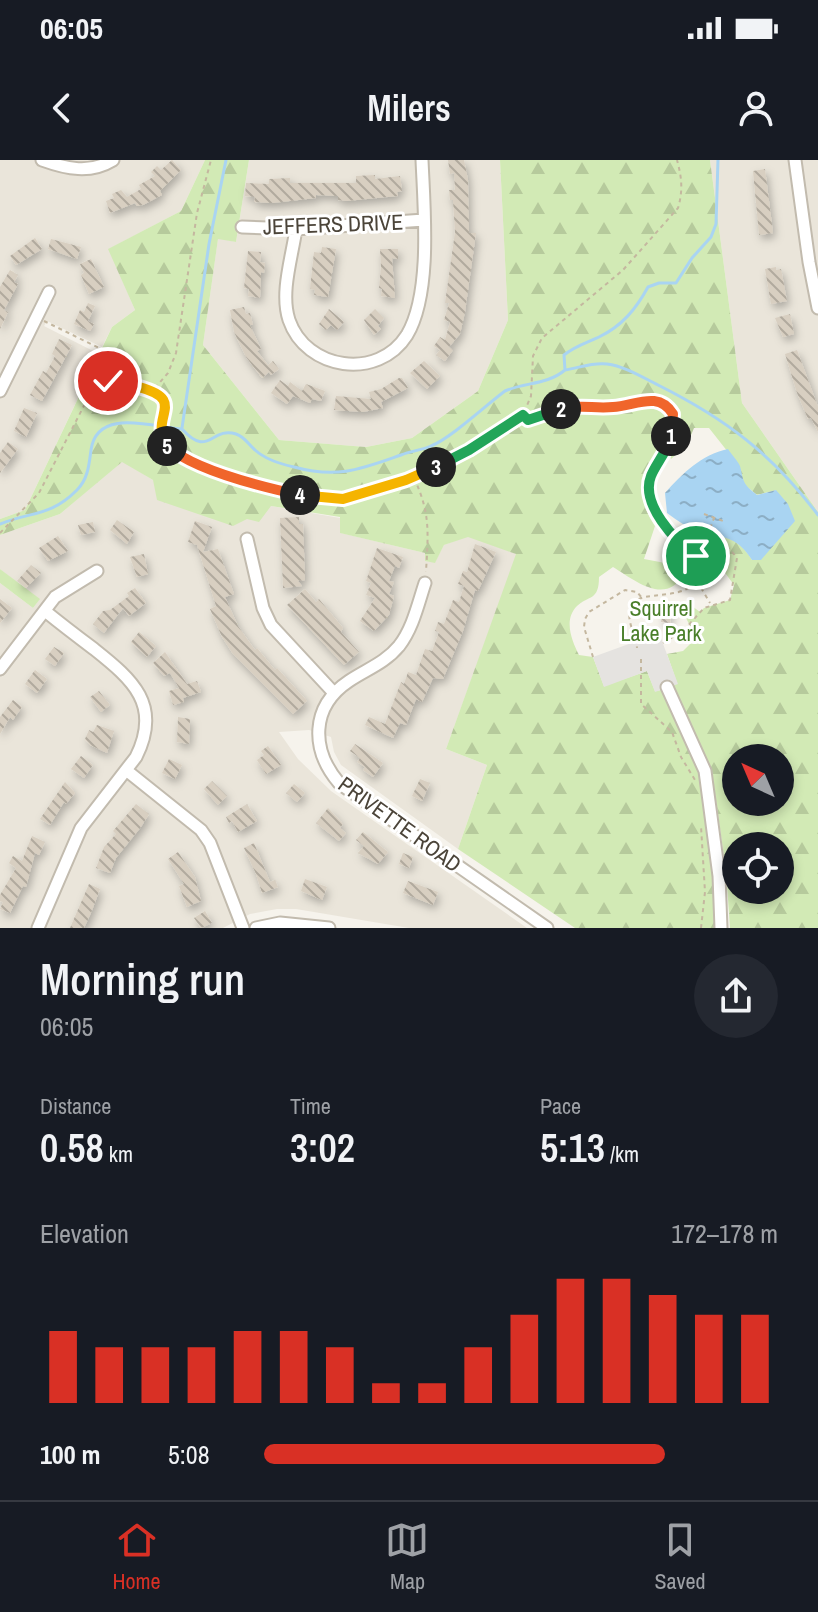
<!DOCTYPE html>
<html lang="en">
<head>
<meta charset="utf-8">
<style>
	body { margin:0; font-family:"Archivo Narrow",sans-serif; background:#242831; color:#f1f3f6; height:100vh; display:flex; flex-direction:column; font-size:30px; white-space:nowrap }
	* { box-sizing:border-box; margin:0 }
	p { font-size:26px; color:#9ea1a6 }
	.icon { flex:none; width:44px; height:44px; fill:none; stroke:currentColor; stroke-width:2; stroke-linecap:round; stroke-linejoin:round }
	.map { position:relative; height:768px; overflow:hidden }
	.details { display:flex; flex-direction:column; background:#171b24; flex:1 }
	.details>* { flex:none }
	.needle { width:52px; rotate:316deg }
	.tools { position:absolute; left:722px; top:584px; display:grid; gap:16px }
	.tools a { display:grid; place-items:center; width:72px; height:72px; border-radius:50%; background:#171b24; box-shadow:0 4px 12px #0003; font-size:40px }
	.pin { position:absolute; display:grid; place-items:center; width:68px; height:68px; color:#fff; margin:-34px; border:4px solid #fff; border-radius:50%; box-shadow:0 2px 8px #0007 }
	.km { position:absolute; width:40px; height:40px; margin:-20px; border-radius:50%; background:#222; color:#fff; font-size:22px; line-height:40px; text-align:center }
	.round { display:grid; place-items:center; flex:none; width:84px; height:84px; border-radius:42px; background:#242831 }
	.overview { display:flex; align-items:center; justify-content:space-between; height:136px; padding:0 40px }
	h1 { font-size:44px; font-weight:600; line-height:60px }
	.metrics { display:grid; grid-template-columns:repeat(3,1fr); gap:12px; height:136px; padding:8px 40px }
	.metrics div { display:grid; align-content:center }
	.metrics b { font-size:40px; font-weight:600 }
	.metrics small { font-size:22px; font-weight:400 }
	.metrics p { font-size:22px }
	.chart { height:224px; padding:16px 40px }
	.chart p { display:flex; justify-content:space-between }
	.chart svg { width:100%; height:144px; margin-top:8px; stroke:#d93025; stroke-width:6 }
	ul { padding:0 40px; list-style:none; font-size:26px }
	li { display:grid; grid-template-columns:128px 96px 1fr; align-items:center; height:60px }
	li i { height:20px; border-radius:10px; background:#d93025 }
	.status { display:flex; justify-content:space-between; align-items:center; height:56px; padding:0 40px; background:#171b24; direction:ltr }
	.status svg { height:22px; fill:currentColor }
	header { display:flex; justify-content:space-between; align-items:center; height:104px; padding:0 40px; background:#171b24; font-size:36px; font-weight:600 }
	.menu { display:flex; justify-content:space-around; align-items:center; height:112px; border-top:2px solid #363941; background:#171b24; font-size:22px; color:#9ea1a6 }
	.menu a { display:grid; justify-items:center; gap:4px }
	.menu .active { color:#d93025 }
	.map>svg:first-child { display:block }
	.residential { fill:#eae5da }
	.green { fill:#d2eab5 }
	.forest { fill:url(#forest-firs); fill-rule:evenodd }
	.parking { fill:#e5e3e0 }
	.water { fill:url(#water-ripples) }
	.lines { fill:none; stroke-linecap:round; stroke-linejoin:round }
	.stream { stroke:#a9d4f2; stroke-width:3 }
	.building { fill:url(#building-back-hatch); filter:url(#shadow) }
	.minor-casing { stroke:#c2bbae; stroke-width:15 }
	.path { stroke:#c4b79f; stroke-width:2; stroke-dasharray:4 4; stroke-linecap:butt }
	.minor { stroke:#fff; stroke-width:11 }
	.split-1-casing { stroke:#fff; stroke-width:16 }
	.split-2-casing { stroke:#fff; stroke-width:16 }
	.split-3-casing { stroke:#fff; stroke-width:16 }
	.split-4-casing { stroke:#fff; stroke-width:16 }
	.split-5-casing { stroke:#fff; stroke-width:16 }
	.split-6-casing { stroke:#fff; stroke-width:16 }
	.split-1 { stroke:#22a559; stroke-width:10 }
	.split-2 { stroke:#f0652b; stroke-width:10 }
	.split-3 { stroke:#22a559; stroke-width:10 }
	.split-4 { stroke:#f5b400; stroke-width:10 }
	.split-5 { stroke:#f0652b; stroke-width:10 }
	.split-6 { stroke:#f5b400; stroke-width:10 }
	.labels { text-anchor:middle; stroke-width:6; stroke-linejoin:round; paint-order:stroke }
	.street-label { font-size:22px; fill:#4b4439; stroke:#fff }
	.park-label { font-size:22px; fill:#4a7f2a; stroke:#fff }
</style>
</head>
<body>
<div class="status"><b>06:05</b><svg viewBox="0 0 49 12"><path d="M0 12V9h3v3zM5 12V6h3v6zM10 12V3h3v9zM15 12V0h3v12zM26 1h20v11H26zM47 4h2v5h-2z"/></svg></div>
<header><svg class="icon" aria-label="back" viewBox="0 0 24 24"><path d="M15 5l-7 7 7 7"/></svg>Milers<svg class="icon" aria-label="person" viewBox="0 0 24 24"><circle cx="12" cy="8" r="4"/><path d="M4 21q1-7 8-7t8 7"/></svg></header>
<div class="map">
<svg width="818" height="768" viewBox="0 0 818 768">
	<defs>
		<pattern id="forest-firs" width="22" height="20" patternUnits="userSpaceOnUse" patternTransform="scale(2)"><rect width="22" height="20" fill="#d2eab5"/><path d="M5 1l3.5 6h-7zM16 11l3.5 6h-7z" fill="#b6ca9c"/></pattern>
		<pattern id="water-ripples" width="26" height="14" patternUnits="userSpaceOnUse" patternTransform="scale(2)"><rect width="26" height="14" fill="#a9d4f2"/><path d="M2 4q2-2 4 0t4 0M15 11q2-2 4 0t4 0" fill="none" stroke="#8caec5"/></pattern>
		<pattern id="building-back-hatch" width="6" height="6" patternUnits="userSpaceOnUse" patternTransform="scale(2)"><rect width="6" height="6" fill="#d8cfc1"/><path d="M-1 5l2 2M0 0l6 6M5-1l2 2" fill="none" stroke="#b1aa9e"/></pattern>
		<filter id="shadow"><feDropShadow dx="2.5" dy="4.5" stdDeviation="4" flood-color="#0004"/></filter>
	</defs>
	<rect width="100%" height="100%" fill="#f6f3ec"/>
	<!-- residential -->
	<path class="residential" d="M0,0H205L181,51L109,89L135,150L112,167L102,187L47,161L44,166L99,194L25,350L0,359Z
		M249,0H500L508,160L478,231L412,278L366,287L279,280L203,185L218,78L236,82Z
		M710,0H818V352L742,243Z
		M122,301L153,320L240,360L271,346L340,358L341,373L425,393V401L435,402L444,385L468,376L517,394L446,589L487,605L458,689L341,605L334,592L331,577L309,570L279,572L298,599L331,631L527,768H409L296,749H277L250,754L223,768H0V423L33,448L39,440L0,409V375L60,354Z"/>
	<!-- green -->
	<path class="green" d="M0,409L40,439L33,448L0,423Z"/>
	<!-- forest -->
	<path class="forest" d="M205,0H249L236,82L218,79L203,185L279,280L366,287L412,278L478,231L508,160L500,0H710L742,243L818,352V768H730L726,711L712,612L672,526L677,523L667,494L683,491L696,478L686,458L683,444L688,443L700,452L704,448L730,440L734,425L712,395L720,376C736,379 744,387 752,400L776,330L757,335L746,326L740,316L739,306L709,268H694L687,285L671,299L666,287C644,317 632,331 655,366L644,399L681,406L685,413C666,446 637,422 613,407L599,417C599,441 589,435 577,446C563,460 572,481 579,495L593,497L604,526L647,511L655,531L661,530L699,612L713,716L715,768H575L458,689L487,605L446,589L516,394L468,377L444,385L435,403L425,401V393L340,373V357L271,346L259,362L247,359L233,366L157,340L153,320L122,302L60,354L0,375V359L25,350L112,167L135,150L108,89L181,51ZM736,598H780V642H736ZM736,686H780V730H736Z"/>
	<!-- parking -->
	<path class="parking" d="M659,473L678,524L655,532L647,511L604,527L593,497Z"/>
	<!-- water -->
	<path class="water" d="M728,289C731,294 738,301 740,306C744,322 742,323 757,335L776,330L788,344L795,361L761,400H752C737,377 728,379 702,372C689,369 678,361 667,353L665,333C683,313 701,295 728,289Z"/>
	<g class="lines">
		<!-- stream -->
		<path class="stream" d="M565,210C579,208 592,202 607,204C624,206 642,217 658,225C726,259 772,294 818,355
			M565,210L564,195C575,186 586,183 599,177C622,166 636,149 648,127L659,123H676L692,98L711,77L716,64L718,0
			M182,268L209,84L226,0
			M0,364C32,351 50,357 77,330C88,319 89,305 91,290C97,246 156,268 182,269C209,299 211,266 236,274C245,277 248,284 255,290C265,299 280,304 294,307C338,319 361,309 401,295C411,291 422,290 431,286C451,278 486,245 505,231C526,222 547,225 565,210"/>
	</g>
	<!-- building -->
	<path class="building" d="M172,0L181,10L160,31L162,35L143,45L137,46L135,43L110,53L106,41L114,38L112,34L121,30L127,37L141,29L139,25L155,16L151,12L157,6L161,10Z
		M448,0H464L468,20L469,73H476L465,152L460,174L449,187L453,190L445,201L436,195L440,190L434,186L440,177L445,180L450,162L444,160L449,143H445L455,72L453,40H450L449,30H455L454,13L450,14Z
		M765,9L773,73L759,75L753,11Z
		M375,15V19L400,16L402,31L397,32L398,36L346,41L338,40V36L316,35V38L272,43L254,42L255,37L245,36L246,23L269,24V19L290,18V23H356V16Z
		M35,78L42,89L16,105L10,96Z
		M51,79L81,87L77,99L48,89Z
		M322,87L336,89L328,137L314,135L315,130L310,129L314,92L321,93Z
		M380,89H398V99L392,98L395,138L381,136L382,129L379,128L381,107Z
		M248,91L261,92L260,102L265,103L264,113L261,112L260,138L248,136L249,129L244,128Z
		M91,99L104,127L89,134L81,115L84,113L80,104Z
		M776,107V110L781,109L787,141L771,144L765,109Z
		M10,110L18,115L14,122L18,124L4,150L8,152L0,169V127Z
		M88,143L95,146L88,161L94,164L90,171L74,164L80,150L84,152Z
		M244,147L246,154L250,153L253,165H250L261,189L257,191L268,205L273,201L279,209L271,215L269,212L262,218L246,197L234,172L230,150Z
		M329,149L344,162L337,170L331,165L326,170L319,164Z
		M375,149L384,158L378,166L381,169L374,175L364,160Z
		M790,154L794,174L783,177L775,158Z
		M59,179L72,185L42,241L30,235L43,211L46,213L55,196L52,194Z
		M797,190L818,247V272L811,258L808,259L797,233L785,194Z
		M424,201L440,216L427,229L410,213Z
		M399,218H402L408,228L381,242L383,248L363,252L334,250L336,236L371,239L369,232L381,229Z
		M280,220L288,226L290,222L302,231L306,224L325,231L321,241L312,239L310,243L293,236L287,244L271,233Z
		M24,248L37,253L26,277L14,271Z
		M8,282L18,289L0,313V293Z
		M299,357V364H303L305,420L298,421L302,426L283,428L280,358Z
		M117,360L134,372L127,384L110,370Z
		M195,361L212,367L203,392L218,389L234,434L225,437L238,466L255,490L257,488L275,510L277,508L307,541L293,554L233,494L222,477L210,449L216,446L197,385L188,382Z
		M93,362L95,372L81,375L78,365Z
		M58,376L68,391L48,401L39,388Z
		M475,384L496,392L478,431L475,430L463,471L443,519L433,518L422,542L416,539L406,565L400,563L393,578L365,565L369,557L385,564L401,522L404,524L408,512L416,515L425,489L432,491L439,472L435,471L438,462L444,464L453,440L459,442L464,426L458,424L463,411L467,412Z
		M377,388L403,397L399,408L395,406L389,421L394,422L389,434L394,436L389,455L374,471L360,461L375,438L366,435L371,423L366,421Z
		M144,394L148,414L137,417L130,397Z
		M31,405L41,413L26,428L17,421Z
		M135,428L146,443L129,456L123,448L104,473L93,464L103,451L110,450L129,436L127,433Z
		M305,429L316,442L319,439L334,457L343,468L341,472L359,492L344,505L287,445Z
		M0,439L12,448L0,463Z
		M663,446L672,447L670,463L661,462Z
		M139,472L156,486L147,497L131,482Z
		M54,487L64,493L55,506L45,499Z
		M165,492L187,524L197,521L201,532L183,538L184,542L173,545L169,531L179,528L170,513L164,516L153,503Z
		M35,510L47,519L37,533L25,524Z
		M99,531L110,545L101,552L90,537Z
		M13,540L22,547L13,560L10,557L0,574V557Z
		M178,557L190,559L189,584L177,582Z
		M97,565L114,571L107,593L90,585L85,579L89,570L93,572Z
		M355,584L383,603L373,617L363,610L365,607L357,602L360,598L350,591Z
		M268,586L281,605L266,614L257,600L264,595L261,591Z
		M81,596L93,605L84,618L71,609Z
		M169,599L182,605L175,619L162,613Z
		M420,619L430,623L422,641L412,636Z
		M212,621L227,636L218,645L204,629Z
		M65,622L75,633L66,644L64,642L50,665L40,659Z
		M294,624L305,633L297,642L286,633Z
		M136,644L149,654L141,667L116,698L110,713L96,708L104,687L116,674L113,671Z
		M247,644L257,661L238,672L232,661L229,663L226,657Z
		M328,648L343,664L340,668L346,673L339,681L316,663Z
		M363,672L388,692L378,704L358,693L364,686L356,680Z
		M32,676L45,682L39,695L35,693L26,727L23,726L10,753L0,749L3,742L0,741V735L16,708L9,703L13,696L22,701Z
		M254,683L270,722L275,720L278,727L262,733L256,714L244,688Z
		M178,692L195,717L201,741L187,747L179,726L184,724L168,699Z
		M403,693L413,697L409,708L399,704Z
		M305,719L327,727L322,740L301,731Z
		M408,721L438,732L433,745L403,733Z
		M89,724L100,729L91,753L84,768H70Z
		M205,751L212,763L201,768L194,758Z"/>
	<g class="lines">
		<defs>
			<path id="minor" d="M42,0C67,9 90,14 113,0
				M795,0L809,102L818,148
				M242,67L296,69L424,60
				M296,69C292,97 280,133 289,160C306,210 378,221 407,175C432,133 424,48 422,0
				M0,231L49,132
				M247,379L263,448L271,465L334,533
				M425,423C418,444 413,468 399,486C385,503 367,509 349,521C310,547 311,590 339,623L547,768
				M0,509L55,437L97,411
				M667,527L705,611L719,716L721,768
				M126,610L201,670L210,683L243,768
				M38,768L81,668L136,597C162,545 133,520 94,489C78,477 61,464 45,451
				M256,768L280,763L329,768"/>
		</defs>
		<!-- minor casing -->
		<use href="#minor" class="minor-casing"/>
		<!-- path -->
		<path class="path" d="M44,161L124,200L122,221
			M155,228L168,213L176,193L197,53L211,0
			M524,256L528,260L573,245L614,247L649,240L666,244L673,254C672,266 671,278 667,290C660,307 643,319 651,340C656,351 662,363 669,373C678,386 706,394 699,414C690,445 639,427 631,446C625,459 636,475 637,488
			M414,318C431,354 428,374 426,412
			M704,354L723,361
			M0,373L39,333L90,234L108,221L115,220L154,229L160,234L164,240L162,271L165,283L186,300L270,328L328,340L343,339L406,320L436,307L469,290L523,255L531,236L533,196L542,178L623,110L678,48C683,31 682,18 677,0
			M699,398L714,358
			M697,421L710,443
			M663,483L684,470L704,448L730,440L737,398C723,377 690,373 668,368
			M593,497L584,467L585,459L589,452L625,430L637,432L642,438
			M641,499V544L672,572L681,597L695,620
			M701,768L705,732L701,666"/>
		<!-- minor -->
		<use href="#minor" class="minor"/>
	</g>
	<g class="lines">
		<defs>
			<path id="split-1" d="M671,276C667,292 657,302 651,316C640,344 675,381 696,396"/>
			<path id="split-2" d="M561,249C579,244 595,249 613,247C635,246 658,230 673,254L671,276"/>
			<path id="split-3" d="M436,307L469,290L523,255L528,260L561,249"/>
			<path id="split-4" d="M300,335L343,339L406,320L436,307"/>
			<path id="split-5" d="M167,286C194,310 263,327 300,335"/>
			<path id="split-6" d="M108,221C118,219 129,224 139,227C189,241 148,256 167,286"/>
		</defs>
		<!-- split-1 casing -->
		<use href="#split-1" class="split-1-casing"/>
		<!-- split-2 casing -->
		<use href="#split-2" class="split-2-casing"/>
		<!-- split-3 casing -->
		<use href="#split-3" class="split-3-casing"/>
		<!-- split-4 casing -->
		<use href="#split-4" class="split-4-casing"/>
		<!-- split-5 casing -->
		<use href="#split-5" class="split-5-casing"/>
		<!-- split-6 casing -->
		<use href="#split-6" class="split-6-casing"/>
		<!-- split-1 -->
		<use href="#split-1" class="split-1"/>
		<!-- split-2 -->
		<use href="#split-2" class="split-2"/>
		<!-- split-3 -->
		<use href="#split-3" class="split-3"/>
		<!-- split-4 -->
		<use href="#split-4" class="split-4"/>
		<!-- split-5 -->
		<use href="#split-5" class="split-5"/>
		<!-- split-6 -->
		<use href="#split-6" class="split-6"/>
	</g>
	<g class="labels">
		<!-- street labels -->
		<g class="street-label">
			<text transform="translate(333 64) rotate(-2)" y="8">JEFFERS DRIVE</text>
			<text transform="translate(400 664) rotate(36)" y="8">PRIVETTE ROAD</text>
		</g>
		<!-- park labels -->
		<g class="park-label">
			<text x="661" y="456">Squirrel<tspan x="661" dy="25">Lake Park</tspan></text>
		</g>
	</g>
</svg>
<div class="tools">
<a><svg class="needle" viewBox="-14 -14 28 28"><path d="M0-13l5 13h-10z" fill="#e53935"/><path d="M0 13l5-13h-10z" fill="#9ea1a6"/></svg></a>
<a><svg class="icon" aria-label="locate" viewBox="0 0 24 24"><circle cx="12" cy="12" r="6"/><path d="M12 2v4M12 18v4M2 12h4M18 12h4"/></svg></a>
</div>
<div class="pin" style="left:696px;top:396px;background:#1e9e55"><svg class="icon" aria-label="arrive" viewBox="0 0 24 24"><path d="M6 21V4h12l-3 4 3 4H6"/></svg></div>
<div class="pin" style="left:108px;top:221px;background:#d93025"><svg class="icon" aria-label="check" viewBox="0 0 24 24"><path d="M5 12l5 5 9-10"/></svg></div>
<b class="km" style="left:671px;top:276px">1</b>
<b class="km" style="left:561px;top:249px">2</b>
<b class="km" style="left:436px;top:307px">3</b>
<b class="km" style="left:300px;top:335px">4</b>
<b class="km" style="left:167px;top:286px">5</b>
</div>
<section class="details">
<div class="overview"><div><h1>Morning run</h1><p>06:05</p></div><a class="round"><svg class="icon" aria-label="share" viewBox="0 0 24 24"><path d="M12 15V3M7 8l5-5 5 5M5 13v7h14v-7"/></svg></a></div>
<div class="metrics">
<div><p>Distance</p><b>0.58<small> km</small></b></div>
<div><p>Time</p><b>3:02</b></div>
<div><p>Pace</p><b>5:13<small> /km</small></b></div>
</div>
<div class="chart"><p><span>Elevation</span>172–178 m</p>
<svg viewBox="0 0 160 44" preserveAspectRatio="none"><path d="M5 44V22M15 44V27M25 44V27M35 44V27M45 44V22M55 44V22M65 44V27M75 44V38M85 44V38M95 44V27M105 44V17M115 44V6M125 44V6M135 44V11M145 44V17M155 44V17"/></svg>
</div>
<ul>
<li><b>100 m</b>5:08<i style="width:78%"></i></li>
</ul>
</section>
<nav class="menu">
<a class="active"><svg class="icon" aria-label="home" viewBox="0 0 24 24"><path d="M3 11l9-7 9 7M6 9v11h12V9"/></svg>Home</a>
<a><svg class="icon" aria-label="map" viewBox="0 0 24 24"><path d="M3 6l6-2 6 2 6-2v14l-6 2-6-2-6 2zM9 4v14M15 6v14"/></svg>Map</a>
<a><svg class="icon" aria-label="saved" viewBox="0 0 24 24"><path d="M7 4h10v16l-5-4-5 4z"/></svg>Saved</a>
</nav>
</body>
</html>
